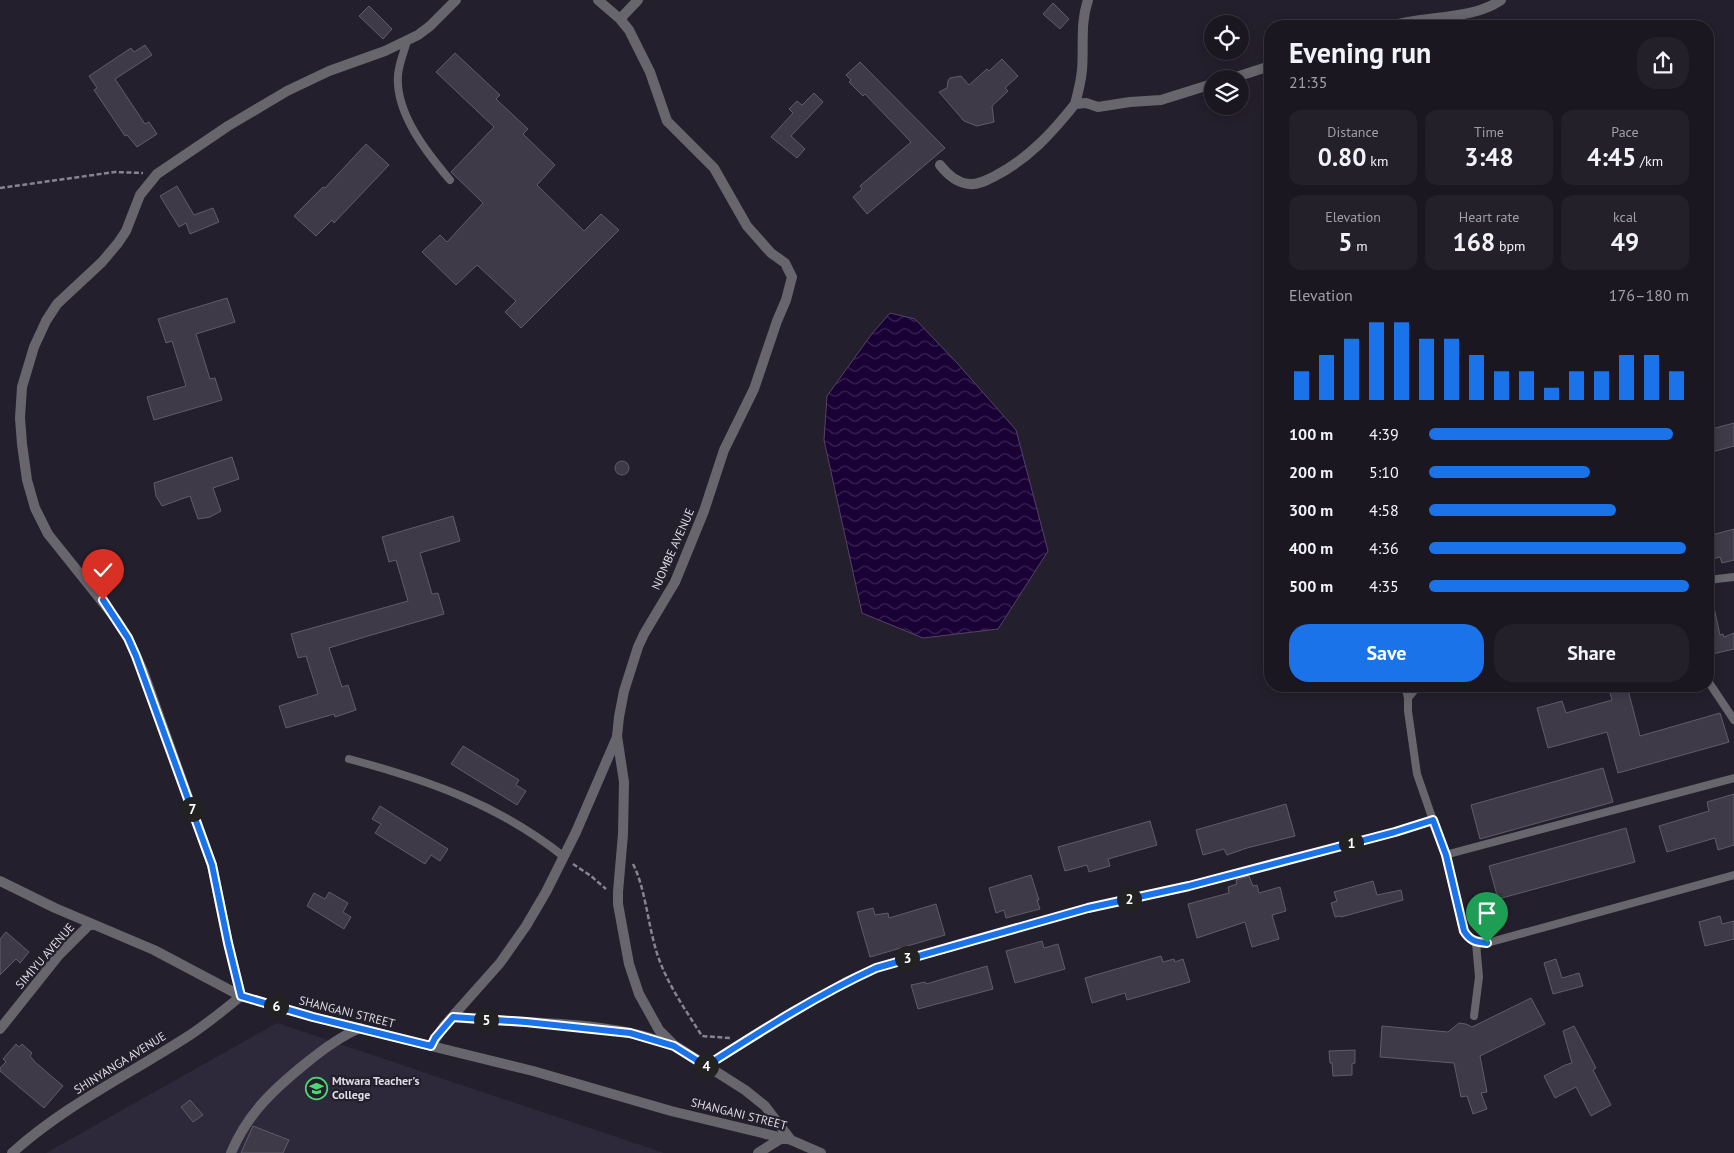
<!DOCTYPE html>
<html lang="en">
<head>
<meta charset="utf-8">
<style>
	body { margin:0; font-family:"PT Sans",sans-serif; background:#24202a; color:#f1f3f6; height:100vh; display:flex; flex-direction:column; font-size:19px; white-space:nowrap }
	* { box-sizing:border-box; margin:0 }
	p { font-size:16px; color:#a09fa5 }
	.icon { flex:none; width:28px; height:28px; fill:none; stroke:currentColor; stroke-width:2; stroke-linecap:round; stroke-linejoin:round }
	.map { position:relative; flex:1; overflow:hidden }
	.sheet { position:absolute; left:1264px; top:20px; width:450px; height:672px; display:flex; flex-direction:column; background:#1b1721; border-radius:20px; box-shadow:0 2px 12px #0003,0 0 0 1px #39363f }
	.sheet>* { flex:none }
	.buttons { position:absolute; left:1204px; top:15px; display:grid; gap:10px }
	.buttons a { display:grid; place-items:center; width:45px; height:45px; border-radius:50%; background:#1b1721; box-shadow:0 2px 12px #0003,0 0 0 1px #39363f; font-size:25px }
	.pin { position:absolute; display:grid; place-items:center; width:42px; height:42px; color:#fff; margin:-51px -21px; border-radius:50% 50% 50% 0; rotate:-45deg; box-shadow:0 0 5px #0007 }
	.pin .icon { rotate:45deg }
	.km { position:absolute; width:25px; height:25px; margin:-12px; border-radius:50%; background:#222; color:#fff; font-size:14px; line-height:25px; text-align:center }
	.round { display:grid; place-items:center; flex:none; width:52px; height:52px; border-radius:20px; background:#24202a }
	.headline { display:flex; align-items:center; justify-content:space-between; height:85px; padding:0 25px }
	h1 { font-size:28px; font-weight:700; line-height:38px }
	.figures { display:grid; grid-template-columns:repeat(3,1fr); gap:8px; height:85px; padding:5px 25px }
	.figures div { display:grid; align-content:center; border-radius:12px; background:#24202a; text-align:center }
	.figures b { font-size:25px; font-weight:700 }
	.figures small { font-size:14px; font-weight:400 }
	.figures p { font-size:14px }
	.chart { height:140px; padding:10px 25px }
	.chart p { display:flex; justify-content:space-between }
	.chart svg { width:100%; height:90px; margin-top:5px; stroke:#1a73e8; stroke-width:6 }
	.button { display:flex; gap:10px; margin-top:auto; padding:10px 25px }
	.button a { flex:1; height:58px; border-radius:20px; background:#1a73e8; color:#fff; font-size:20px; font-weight:700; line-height:58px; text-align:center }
	.button a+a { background:#24202a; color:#f1f3f6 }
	ul { padding:0 25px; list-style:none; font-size:16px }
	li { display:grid; grid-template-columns:80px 60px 1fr; align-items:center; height:38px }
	li i { height:12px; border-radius:6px; background:#1a73e8 }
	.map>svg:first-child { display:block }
	.built { fill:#2e283b }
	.water { fill:url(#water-waves); stroke:#54426a }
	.building { fill:#3e3a48; stroke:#605c6b }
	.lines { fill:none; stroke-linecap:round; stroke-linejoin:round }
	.path { stroke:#88848f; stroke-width:2.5; stroke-dasharray:5 2.5; stroke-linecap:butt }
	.service { stroke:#68666d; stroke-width:8 }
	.minor { stroke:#68666d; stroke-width:10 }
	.route-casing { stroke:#fff; stroke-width:10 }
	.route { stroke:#1a73e8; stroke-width:6 }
	.labels { text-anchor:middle; stroke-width:4.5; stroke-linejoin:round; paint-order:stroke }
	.street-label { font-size:12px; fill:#dddbe4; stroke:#241f2c }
	.poi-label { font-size:12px; font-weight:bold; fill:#dddbe4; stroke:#241f2c; text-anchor:start }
</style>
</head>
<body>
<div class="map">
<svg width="1734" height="1153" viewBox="0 0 1734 1153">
	<defs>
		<pattern id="water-waves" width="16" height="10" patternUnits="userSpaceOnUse" patternTransform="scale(1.25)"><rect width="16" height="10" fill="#190035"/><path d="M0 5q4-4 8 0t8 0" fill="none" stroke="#3a2552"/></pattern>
	</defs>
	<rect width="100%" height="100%" fill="#241f2c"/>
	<!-- built -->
	<path class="built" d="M277,1023L664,1153H46Z"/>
	<!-- water -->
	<path class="water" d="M890,313L915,319L957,363L1016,430L1048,551L998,629L923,638L862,613L824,440L827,396L871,335Z"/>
	<!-- building -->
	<path class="building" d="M1053,3L1069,19L1060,29L1043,14Z
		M369,6L392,29L383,39L359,16Z
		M145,45L152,55L115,79L145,124L149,122L157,134L137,147L127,135L125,136L94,90L97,88L89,76L131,48L134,52Z
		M455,53L500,95L496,99L528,129L523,134L555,165L537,185L584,231L601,214L619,230L521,328L505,312L516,301L477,265L456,285L422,252L440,235L447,242L483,203L451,172L494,127L436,72Z
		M1002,59L1018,76L1005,88L1008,91L992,106L994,122L977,126L964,121L939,92L947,88L948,81L950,78L961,76L969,85L987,69L989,71Z
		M860,62L945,148L867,214L853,197L862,189L860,186L911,142L865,94L863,96L849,82L851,80L846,75Z
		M814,93L823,102L791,136L805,149L797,158L771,137L793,113L789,109L797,101L802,105Z
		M366,144L389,165L334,223L332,220L316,236L294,216L323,187L325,188Z
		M177,186L194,215L213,208L219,222L190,234L186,223L179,227L160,196Z
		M227,298L235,322L196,334L210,379L215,378L222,400L154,420L147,397L186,386L172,341L166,343L158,319Z
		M1734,423V446L1708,453V430Z
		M232,457L239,479L213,488L221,511L210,517L198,519L190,496L162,506L156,496L154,483Z
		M615 468a7 7 0 1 1 14 0a7 7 0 1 1-14 0Z
		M453,516L460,541L420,553L432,594L438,593L444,614L368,636L329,648L342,687L348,685L356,710L335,717L334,714L286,728L279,706L318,694L306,656L298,658L291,634L408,601L396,560L389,562L382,537Z
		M1734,529V560L1722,563L1720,557L1708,560V536Z
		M1713,603L1720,635L1723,634L1724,637L1734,633V649L1708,655V604Z
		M1608,686H1627L1640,736L1720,713L1729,742L1618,773L1607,732L1548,748L1537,708L1562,701L1566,713L1612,700Z
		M463,746L519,780L516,785L526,791L517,805L451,764Z
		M1603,768L1613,802L1480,839L1471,805Z
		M1734,794V845L1718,850L1715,838L1667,852L1659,826L1709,811L1707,802Z
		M1286,804L1295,836L1247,848L1227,855L1224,849L1203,855L1196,830Z
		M380,806L448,849L440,861L431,855L425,864L375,833L381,824L372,819Z
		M1150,821L1157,845L1108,859L1110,866L1089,872L1087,865L1065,871L1058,847Z
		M1626,828L1635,862L1498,899L1489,866Z
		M1031,875L1039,900H1037L1040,909L1006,918L1004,910L996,913L989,888Z
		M1249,876L1253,886L1257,885L1259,893L1280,887L1286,911L1272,915L1279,939L1252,947L1245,922L1197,938L1188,904L1229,893L1228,887L1237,884L1236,880Z
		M1373,881L1377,895L1401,890L1403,900L1341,917V916L1335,917L1331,903L1337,901L1334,892Z
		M329,892L348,903L343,912L351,917L344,929L307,906L314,893L325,899Z
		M936,904L945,935L870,957L857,912L873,908L875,915L888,913L889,918Z
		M1720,916L1722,924L1734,921V939L1705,946L1699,922Z
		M6,932L29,952L20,963L16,959L0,975V939Z
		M1042,941L1044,948L1058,944L1065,969L1015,983L1006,951Z
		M1161,956L1163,962L1174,959L1175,962L1183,959L1190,982L1127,1000L1125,993L1092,1003L1085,978Z
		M1556,959L1562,978L1579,973L1583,986L1553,994L1544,963Z
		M987,966L993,989L918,1009L911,985L925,982L926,984Z
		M1531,998L1545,1024L1480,1056L1487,1092L1481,1093L1487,1109L1473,1114L1467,1096L1461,1097L1454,1063L1380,1057L1382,1026L1448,1032L1459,1023L1466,1024L1472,1027Z
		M1574,1026L1596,1068L1593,1070L1611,1105L1591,1116L1576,1087L1555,1098L1544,1076L1565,1065L1572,1063L1563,1031Z
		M16,1044L19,1047L22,1044L32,1053L30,1056L35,1062L63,1086L44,1108L0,1071V1068L6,1062L3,1059Z
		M1355,1050V1063L1352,1064V1075L1333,1076L1332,1063H1330L1329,1051Z
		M190,1100L203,1115L193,1122L181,1107Z
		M253,1126L289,1140L283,1153H241Z"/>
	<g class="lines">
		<!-- path -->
		<path class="path" d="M0,188L115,172L143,173
			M573,864L591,876L606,889
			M633,864C645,887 648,924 656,950C665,981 685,1009 702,1036L730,1038"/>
		<!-- service -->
		<path class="service" d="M407,41C404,52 399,63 398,75C395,113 427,153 450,180
			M1708,580L1734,577
			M1708,681L1734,720
			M1405,686L1408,698
			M1418,686L1408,698V711L1417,774L1445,855L1464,931C1470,941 1476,943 1487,943L1734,875
			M349,759C428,780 499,805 563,856
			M1445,855L1734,778
			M1474,1016L1479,977L1476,943
			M707,1066L846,981L876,968L1088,908L1189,886L1395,832L1433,820"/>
		<!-- minor -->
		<path class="minor" d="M598,0L620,19L629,30L650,72L667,121L714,168L747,226L771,253L785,263L792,277L786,300L777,321L754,389L724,450L704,511L675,582L644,634L638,647L624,691L619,717L617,736L624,782L623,834L618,892V904L629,964L639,994L659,1030L674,1045L745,1090L765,1106L791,1140
			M620,19L638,0
			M1391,26C1426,15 1470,21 1501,0
			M1230,79L1270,66
			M1075,104C1078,93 1081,81 1082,70C1084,46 1080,23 1088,0
			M940,165C947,174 957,183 969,184C978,185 987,180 995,176C1028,159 1052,133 1075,104L1086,103L1098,107L1130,102L1161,100L1212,84
			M0,881L55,908L154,950L241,996L313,1017L533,1071L671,1111L791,1140L821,1153
			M241,996L228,943L212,865L143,671L128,638L116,619L48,534L35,508L27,480L22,444L20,418L22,387L34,347L46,321L57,304L102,262L118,243L126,231L140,195L157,174L228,126L287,91L329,71L385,51L418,35L430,26L456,0
			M453,1017C511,1023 572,1021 630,1033C645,1036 659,1041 674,1045
			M0,1029L59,955L90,924
			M431,1046L444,1026L500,963L526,926L546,892L576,832L617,737
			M12,1153C65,1105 130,1074 190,1035C208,1023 224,1010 241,996
			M231,1153C247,1114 273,1090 305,1064C322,1050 339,1037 360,1028
			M758,1153L782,1138"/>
	</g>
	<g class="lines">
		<defs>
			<path id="route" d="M103,600L128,638L136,656L212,865L228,943L241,996L313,1017L431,1046L435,1038L453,1017L526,1022L630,1033L674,1046L706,1066C761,1031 817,995 876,968L1088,908L1189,886L1395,832L1433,820L1446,855L1464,931C1470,941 1476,942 1487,943"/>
		</defs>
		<!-- route casing -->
		<use href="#route" class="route-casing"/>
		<!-- route -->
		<use href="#route" class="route"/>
	</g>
	<!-- icons -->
	<defs>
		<symbol id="university-ring" viewBox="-11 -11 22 22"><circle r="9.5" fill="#241f2c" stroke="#50d674" stroke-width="1.5"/><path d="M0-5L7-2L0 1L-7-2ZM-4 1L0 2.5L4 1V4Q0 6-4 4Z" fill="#50d674"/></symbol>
	</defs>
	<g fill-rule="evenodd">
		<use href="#university-ring" x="304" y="1076" width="25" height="25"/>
	</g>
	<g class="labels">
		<!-- street labels -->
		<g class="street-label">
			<text transform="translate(673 549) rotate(-66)" y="4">NJOMBE AVENUE</text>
			<text transform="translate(45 956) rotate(-49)" y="4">SIMIYU AVENUE</text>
			<text transform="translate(347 1012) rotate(14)" y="4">SHANGANI STREET</text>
			<text transform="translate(120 1063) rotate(-32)" y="4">SHINYANGA AVENUE</text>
			<text transform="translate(739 1114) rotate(14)" y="4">SHANGANI STREET</text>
		</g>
		<!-- poi labels -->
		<g class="poi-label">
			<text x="332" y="1085">Mtwara Teacher's<tspan x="332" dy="14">College</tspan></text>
		</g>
	</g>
</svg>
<div class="buttons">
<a><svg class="icon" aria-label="locate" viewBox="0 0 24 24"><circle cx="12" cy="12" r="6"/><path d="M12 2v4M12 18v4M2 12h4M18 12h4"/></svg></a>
<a><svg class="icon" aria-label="layers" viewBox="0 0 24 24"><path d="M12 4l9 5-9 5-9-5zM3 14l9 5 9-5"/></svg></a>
</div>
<div class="pin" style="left:1487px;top:943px;background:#1e9e55"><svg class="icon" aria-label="arrive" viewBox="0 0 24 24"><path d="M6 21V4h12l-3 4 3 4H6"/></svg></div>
<div class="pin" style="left:103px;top:600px;background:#d93025"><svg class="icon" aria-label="check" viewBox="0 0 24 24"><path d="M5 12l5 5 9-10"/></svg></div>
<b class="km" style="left:1351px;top:843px">1</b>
<b class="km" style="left:1129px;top:899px">2</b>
<b class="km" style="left:907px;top:958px">3</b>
<b class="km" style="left:706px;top:1066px">4</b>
<b class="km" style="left:486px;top:1020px">5</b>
<b class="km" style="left:276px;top:1006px">6</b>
<b class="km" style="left:192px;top:809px">7</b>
<section class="sheet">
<div class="headline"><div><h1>Evening run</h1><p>21:35</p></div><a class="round"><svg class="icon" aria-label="share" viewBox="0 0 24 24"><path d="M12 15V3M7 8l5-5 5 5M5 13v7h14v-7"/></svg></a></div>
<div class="figures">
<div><p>Distance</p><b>0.80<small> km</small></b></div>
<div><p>Time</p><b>3:48</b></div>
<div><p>Pace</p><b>4:45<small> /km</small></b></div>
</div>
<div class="figures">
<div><p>Elevation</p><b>5<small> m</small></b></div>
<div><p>Heart rate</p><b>168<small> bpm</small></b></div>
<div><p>kcal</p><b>49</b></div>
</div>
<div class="chart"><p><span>Elevation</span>176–180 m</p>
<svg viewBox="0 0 160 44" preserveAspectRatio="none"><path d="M5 44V30M15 44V22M25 44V14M35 44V6M45 44V6M55 44V14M65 44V14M75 44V22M85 44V30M95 44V30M105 44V38M115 44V30M125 44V30M135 44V22M145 44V22M155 44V30"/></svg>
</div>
<ul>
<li><b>100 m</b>4:39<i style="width:94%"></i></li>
<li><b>200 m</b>5:10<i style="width:62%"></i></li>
<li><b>300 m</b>4:58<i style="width:72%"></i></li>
<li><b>400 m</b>4:36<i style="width:99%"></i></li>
<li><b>500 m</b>4:35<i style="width:100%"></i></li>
</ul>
<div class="button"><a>Save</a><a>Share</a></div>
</section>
</div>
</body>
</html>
